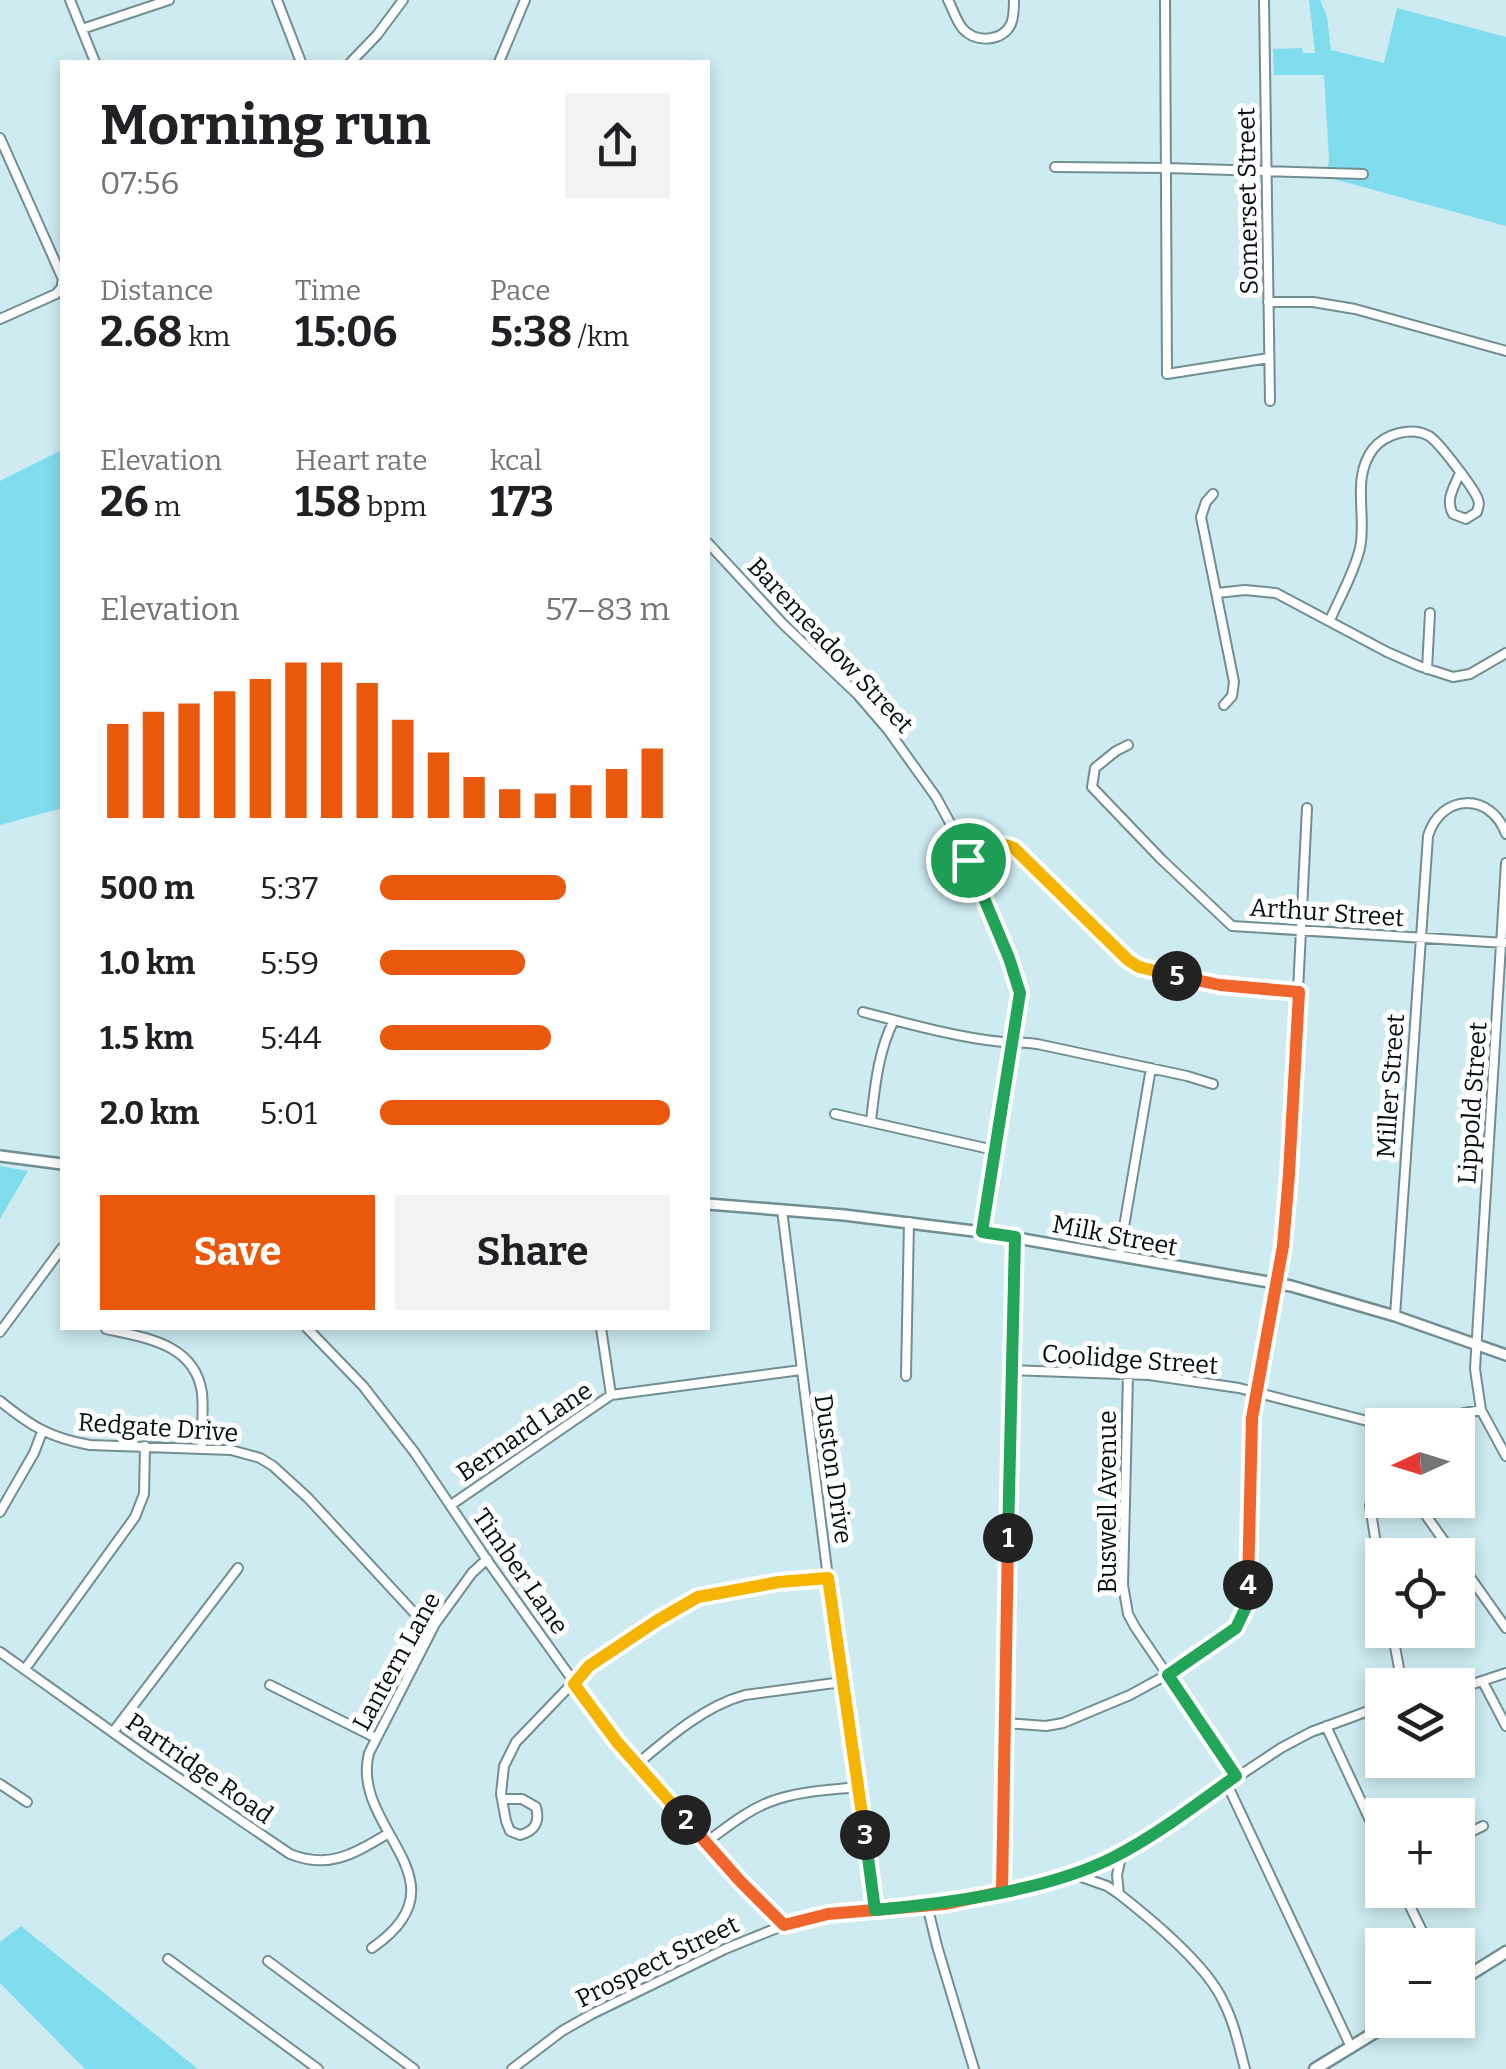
<!DOCTYPE html>
<html lang="en">
<head>
<meta charset="utf-8">
<style>
	body { margin:0; font-family:Bitter,serif; background:#f2f2f2; color:#202124; height:100vh; display:flex; flex-direction:column; font-size:38px; white-space:nowrap }
	* { box-sizing:border-box; margin:0 }
	p { font-size:32px; color:#757577 }
	.icon { flex:none; width:55px; height:55px; fill:none; stroke:currentColor; stroke-width:2; stroke-linecap:round; stroke-linejoin:round }
	.map { position:relative; flex:1; overflow:hidden }
	.drawer { position:absolute; left:60px; top:60px; width:650px; height:1270px; display:flex; flex-direction:column; background:#fff; border-radius:0px; box-shadow:0 5px 15px #0003 }
	.drawer>* { flex:none }
	.needle { width:65px; rotate:266deg }
	.controls { position:absolute; left:1365px; top:1408px; display:grid; gap:20px }
	.controls a { display:grid; place-items:center; width:110px; height:110px; border-radius:0px; background:#fff; box-shadow:0 5px 15px #0003; font-size:50px }
	.pin { position:absolute; display:grid; place-items:center; width:85px; height:85px; color:#fff; margin:-42px; border:5px solid #fff; border-radius:50%; box-shadow:0 2px 10px #0007 }
	.km { position:absolute; width:50px; height:50px; margin:-25px; border-radius:50%; background:#222; color:#fff; font-size:28px; line-height:50px; text-align:center }
	.round { display:grid; place-items:center; flex:none; width:105px; height:105px; border-radius:0px; background:#f2f2f2 }
	.summary { display:flex; align-items:center; justify-content:space-between; height:170px; padding:0 40px }
	h1 { font-size:55px; font-weight:700; line-height:75px }
	.metrics { display:grid; grid-template-columns:repeat(3,1fr); gap:15px; height:170px; padding:10px 40px }
	.metrics div { display:grid; align-content:center }
	.metrics b { font-size:42px; font-weight:700 }
	.metrics small { font-size:28px; font-weight:400 }
	.metrics p { font-size:28px }
	.chart { height:280px; padding:20px 40px }
	.chart p { display:flex; justify-content:space-between }
	.chart svg { width:100%; height:180px; margin-top:10px; stroke:#ea580c; stroke-width:6 }
	.primary-button { display:flex; gap:20px; margin-top:auto; padding:20px 40px }
	.primary-button a { flex:1; height:115px; border-radius:0px; background:#ea580c; color:#fff; font-size:40px; font-weight:700; line-height:115px; text-align:center }
	.primary-button a+a { background:#f2f2f2; color:#202124 }
	ul { padding:0 40px; list-style:none; font-size:32px }
	li { display:grid; grid-template-columns:160px 120px 1fr; align-items:center; height:75px }
	li i { height:25px; border-radius:12px; background:#ea580c }
	.map>svg:first-child { display:block }
	.green { fill:#80ddee }
	.lines { fill:none; stroke-linecap:round; stroke-linejoin:round }
	.minor-casing { stroke:#718e93; stroke-width:12 }
	.tertiary-casing { stroke:#718e93; stroke-width:14 }
	.secondary-casing { stroke:#718e93; stroke-width:15 }
	.minor { stroke:#fff; stroke-width:8 }
	.tertiary { stroke:#fff; stroke-width:9 }
	.secondary { stroke:#fff; stroke-width:10 }
	.split-1-casing { stroke:#fff; stroke-width:20 }
	.split-2-casing { stroke:#fff; stroke-width:20 }
	.split-3-casing { stroke:#fff; stroke-width:20 }
	.split-4-casing { stroke:#fff; stroke-width:20 }
	.split-5-casing { stroke:#fff; stroke-width:20 }
	.split-6-casing { stroke:#fff; stroke-width:20 }
	.split-1 { stroke:#22a559; stroke-width:12 }
	.split-2 { stroke:#f0652b; stroke-width:12 }
	.split-3 { stroke:#f5b400; stroke-width:12 }
	.split-4 { stroke:#22a559; stroke-width:12 }
	.split-5 { stroke:#f0652b; stroke-width:12 }
	.split-6 { stroke:#f5b400; stroke-width:12 }
	.labels { text-anchor:middle; stroke-width:10; stroke-linejoin:round; paint-order:stroke }
	.street-label { font-size:25px; fill:#050e10; stroke:#fff }
</style>
</head>
<body>
<div class="map">
<svg width="1506" height="2069" viewBox="0 0 1506 2069">
	<rect width="100%" height="100%" fill="#cdebf1"/>
	<!-- green -->
	<path class="green" d="M1309,0H1320L1327,17L1331,50L1384,63L1397,8L1506,37V226L1326,177L1329,160L1324,75H1274L1273,49L1302,48L1303,53H1315Z
		M62,450V808L0,825V481Z
		M0,1166L28,1171L0,1219Z
		M21,1926L198,2069H85L0,1983V1942Z"/>
	<g class="lines">
		<defs>
			<path id="minor" d="M70,0L95,62
				M277,0L301,62
				M948,0C953,9 956,21 963,29C976,43 1002,42 1011,24C1014,17 1014,8 1014,0
				M1165,0L1167,374L1269,358
				M1264,0L1270,401
				M82,29L169,0
				M351,62L377,35L403,0
				M499,62L525,0
				M0,138L62,277
				M1055,167L1166,168L1363,174
				M1268,302H1313L1355,309L1506,351
				M0,319L56,294L62,287V283
				M1213,494L1206,502L1201,517L1234,682L1232,696L1224,705
				M708,543L783,624L857,694L888,730L936,797L955,832L1009,959L1018,983L1019,1005L994,1150L982,1232
				M1217,593L1245,590L1276,593L1387,652L1419,666L1453,677L1470,674L1506,653
				M1330,620C1340,597 1354,573 1360,548C1367,516 1351,478 1373,449C1385,434 1411,426 1429,436C1439,442 1471,485 1477,497C1480,504 1479,504 1477,512L1466,519L1453,514C1445,500 1454,487 1460,473
				M1427,669L1430,613
				M1128,745L1116,751L1095,768L1092,787L1161,859L1232,926L1505,943
				M967,860L1005,845L1015,848L1118,951L1139,967L1220,985L1299,992
				M1506,863L1475,1369L1481,1410L1506,1456
				M863,1012C905,1023 960,1038 1003,1042C1016,1043 1028,1042 1042,1045L1187,1076L1213,1084
				M835,1114L994,1150
				M871,1121C875,1086 878,1052 894,1020
				M782,1210L828,1578L875,1910
				M1119,1256L1151,1068
				M1395,1316L1428,836C1441,793 1491,792 1506,834
				M307,1328L363,1386L415,1453L489,1563L617,1742L712,1851L785,1925
				M601,1328L611,1395
				M106,1329C147,1338 195,1344 202,1393C204,1411 201,1430 202,1448
				M0,1332L62,1248
				M1010,1370L1149,1375L1239,1388L1383,1425H1402L1481,1410
				M1128,1375L1123,1585L1128,1614L1135,1627L1236,1776
				M906,1376L909,1222
				M0,1401C31,1426 50,1438 90,1445L231,1450L260,1458L273,1466L308,1498L431,1631
				M1382,1489L1375,1493L1370,1505L1382,1584
				M1415,1500L1454,1555
				M451,1505L611,1395L801,1370
				M0,1512L34,1453L42,1432
				M1458,1560L1506,1628
				M1392,1630L1402,1685
				M0,1652L146,1756L290,1854C330,1870 355,1853 389,1833
				M25,1669L135,1517L144,1494L145,1446
				M1483,1682L1506,1726
				M270,1685L376,1738
				M1458,1689L1506,1673
				M1005,1723L1046,1726L1063,1723L1130,1695L1183,1666L1236,1628L1246,1607L1252,1418L1280,1273L1289,1174L1307,808
				M1326,1726L1382,1846
				M113,1732L238,1568
				M636,1765C668,1738 704,1706 745,1695L842,1682
				M1226,1782L1351,2047
				M0,1784L27,1802
				M502,1799H522L536,1807C540,1822 535,1831 520,1835L510,1831L506,1821L501,1794L504,1766L516,1742L589,1666L658,1620L699,1597L779,1582L828,1578
				M1458,1838L1483,1826
				M705,1843C726,1828 747,1810 772,1801C799,1791 830,1790 858,1787
				M1122,1852L1117,1875L1119,1894C1151,1919 1206,1964 1223,2001C1234,2022 1239,2046 1245,2069
				M1073,1874L1107,1886L1119,1894
				M1402,1890L1429,1945
				M1002,1892L1011,1343L1015,1237
				M927,1905L937,1946L974,2069
				M372,1948C471,1880 349,1829 369,1753L435,1624L472,1573L487,1559
				M168,1959L318,2069
				M268,1961L414,2069
				M512,2069L562,2031L592,2014L725,1949L782,1926L829,1915L943,1904L1037,1883L1094,1866L1138,1843L1281,1748L1311,1732L1382,1706"/>
			<path id="tertiary" d="M0,1156L62,1164
				M708,1204L844,1215L982,1232L1291,1286L1395,1316L1506,1355"/>
			<path id="secondary" d="M1458,1982L1506,1952
				M1315,2069L1395,2020"/>
		</defs>
		<!-- minor casing -->
		<use href="#minor" class="minor-casing"/>
		<!-- tertiary casing -->
		<use href="#tertiary" class="tertiary-casing"/>
		<!-- secondary casing -->
		<use href="#secondary" class="secondary-casing"/>
		<!-- minor -->
		<use href="#minor" class="minor"/>
		<!-- tertiary -->
		<use href="#tertiary" class="tertiary"/>
		<!-- secondary -->
		<use href="#secondary" class="secondary"/>
	</g>
	<g class="lines">
		<defs>
			<path id="split-1" d="M968,860L1009,958L1020,993L982,1232L1015,1237L1008,1538"/>
			<path id="split-2" d="M686,1820L740,1881L784,1925L828,1914L944,1904L1002,1892L1008,1538"/>
			<path id="split-3" d="M686,1820L617,1742L574,1684L589,1666L658,1620L698,1597L779,1582L828,1578L865,1835"/>
			<path id="split-4" d="M865,1835L875,1910C949,1903 1047,1891 1114,1857C1157,1835 1197,1804 1236,1776L1168,1675L1236,1628L1246,1607L1248,1585"/>
			<path id="split-5" d="M1177,976L1220,985L1299,992L1289,1174L1283,1246L1252,1418L1248,1585"/>
			<path id="split-6" d="M968,860L1005,845L1014,848L1128,960L1139,967L1177,976"/>
		</defs>
		<!-- split-1 casing -->
		<use href="#split-1" class="split-1-casing"/>
		<!-- split-2 casing -->
		<use href="#split-2" class="split-2-casing"/>
		<!-- split-3 casing -->
		<use href="#split-3" class="split-3-casing"/>
		<!-- split-4 casing -->
		<use href="#split-4" class="split-4-casing"/>
		<!-- split-5 casing -->
		<use href="#split-5" class="split-5-casing"/>
		<!-- split-6 casing -->
		<use href="#split-6" class="split-6-casing"/>
		<!-- split-1 -->
		<use href="#split-1" class="split-1"/>
		<!-- split-2 -->
		<use href="#split-2" class="split-2"/>
		<!-- split-3 -->
		<use href="#split-3" class="split-3"/>
		<!-- split-4 -->
		<use href="#split-4" class="split-4"/>
		<!-- split-5 -->
		<use href="#split-5" class="split-5"/>
		<!-- split-6 -->
		<use href="#split-6" class="split-6"/>
	</g>
	<g class="labels">
		<!-- street labels -->
		<g class="street-label">
			<text transform="translate(1247 201) rotate(-91)" y="9">Somerset Street</text>
			<text transform="translate(831 645) rotate(47)" y="9">Baremeadow Street</text>
			<text transform="translate(1327 912) rotate(4)" y="9">Arthur Street</text>
			<text transform="translate(1390 1086) rotate(-86)" y="9">Miller Street</text>
			<text transform="translate(1472 1103) rotate(-86)" y="9">Lippold Street</text>
			<text transform="translate(1115 1235) rotate(11)" y="9">Milk Street</text>
			<text transform="translate(1130 1359) rotate(4)" y="9">Coolidge Street</text>
			<text transform="translate(158 1427) rotate(4)" y="9">Redgate Drive</text>
			<text transform="translate(524 1431) rotate(-34)" y="9">Bernard Lane</text>
			<text transform="translate(834 1469) rotate(82)" y="9">Duston Drive</text>
			<text transform="translate(1107 1502) rotate(-90)" y="9">Buswell Avenue</text>
			<text transform="translate(521 1571) rotate(55)" y="9">Timber Lane</text>
			<text transform="translate(396 1661) rotate(-61)" y="9">Lantern Lane</text>
			<text transform="translate(200 1768) rotate(35)" y="9">Partridge Road</text>
			<text transform="translate(657 1961) rotate(-26)" y="9">Prospect Street</text>
		</g>
	</g>
</svg>
<div class="controls">
<a><svg class="needle" viewBox="-14 -14 28 28"><path d="M0-13l5 13h-10z" fill="#e53935"/><path d="M0 13l5-13h-10z" fill="#757577"/></svg></a>
<a><svg class="icon" aria-label="locate" viewBox="0 0 24 24"><circle cx="12" cy="12" r="6"/><path d="M12 2v4M12 18v4M2 12h4M18 12h4"/></svg></a>
<a><svg class="icon" aria-label="layers" viewBox="0 0 24 24"><path d="M12 4l9 5-9 5-9-5zM3 14l9 5 9-5"/></svg></a>
<a>+</a>
<a>−</a>
</div>
<div class="pin" style="left:968px;top:860px;background:#1e9e55"><svg class="icon" aria-label="arrive" viewBox="0 0 24 24"><path d="M6 21V4h12l-3 4 3 4H6"/></svg></div>
<b class="km" style="left:1008px;top:1538px">1</b>
<b class="km" style="left:686px;top:1820px">2</b>
<b class="km" style="left:865px;top:1835px">3</b>
<b class="km" style="left:1248px;top:1585px">4</b>
<b class="km" style="left:1177px;top:976px">5</b>
<section class="drawer">
<div class="summary"><div><h1>Morning run</h1><p>07:56</p></div><a class="round"><svg class="icon" aria-label="share" viewBox="0 0 24 24"><path d="M12 15V3M7 8l5-5 5 5M5 13v7h14v-7"/></svg></a></div>
<div class="metrics">
<div><p>Distance</p><b>2.68<small> km</small></b></div>
<div><p>Time</p><b>15:06</b></div>
<div><p>Pace</p><b>5:38<small> /km</small></b></div>
</div>
<div class="metrics">
<div><p>Elevation</p><b>26<small> m</small></b></div>
<div><p>Heart rate</p><b>158<small> bpm</small></b></div>
<div><p>kcal</p><b>173</b></div>
</div>
<div class="chart"><p><span>Elevation</span>57–83 m</p>
<svg viewBox="0 0 160 44" preserveAspectRatio="none"><path d="M5 44V21M15 44V18M25 44V16M35 44V13M45 44V10M55 44V6M65 44V6M75 44V11M85 44V20M95 44V28M105 44V34M115 44V37M125 44V38M135 44V36M145 44V32M155 44V27"/></svg>
</div>
<ul>
<li><b>500 m</b>5:37<i style="width:64%"></i></li>
<li><b>1.0 km</b>5:59<i style="width:50%"></i></li>
<li><b>1.5 km</b>5:44<i style="width:59%"></i></li>
<li><b>2.0 km</b>5:01<i style="width:100%"></i></li>
</ul>
<div class="primary-button"><a>Save</a><a>Share</a></div>
</section>
</div>
</body>
</html>
